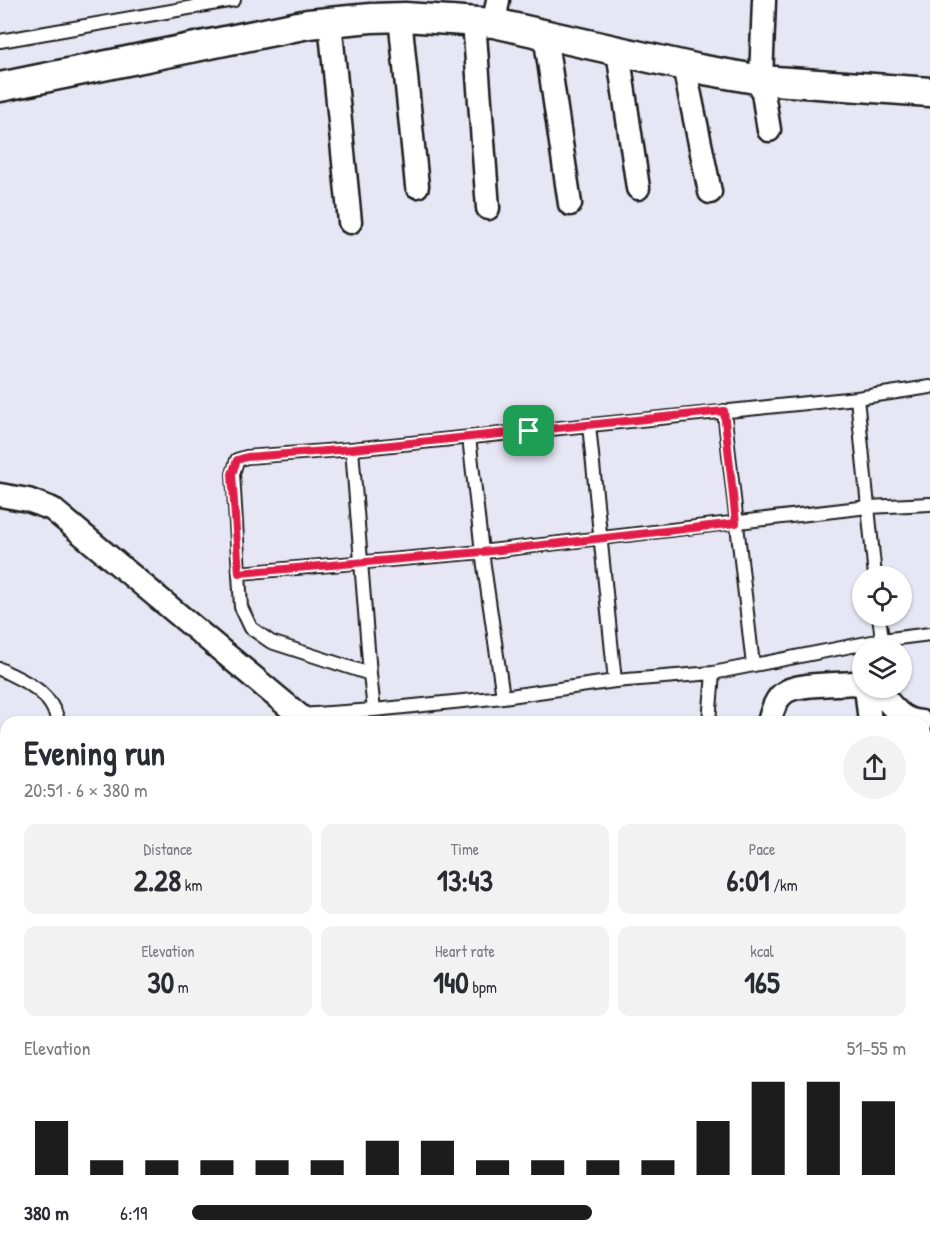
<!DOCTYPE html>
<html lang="en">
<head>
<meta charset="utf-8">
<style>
	body { margin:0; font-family:"Patrick Hand",sans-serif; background:#f2f2f3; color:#2b2b33; height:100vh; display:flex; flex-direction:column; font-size:22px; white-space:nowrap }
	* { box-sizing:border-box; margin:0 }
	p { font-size:20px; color:#7c7c81 }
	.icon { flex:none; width:33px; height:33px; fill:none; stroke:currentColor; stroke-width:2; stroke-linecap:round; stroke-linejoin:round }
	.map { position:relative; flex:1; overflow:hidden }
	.drawer { position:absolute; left:0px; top:716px; width:930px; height:532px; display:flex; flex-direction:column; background:#fff; border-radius:18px 18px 0 0; box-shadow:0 2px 4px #0004 }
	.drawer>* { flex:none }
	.buttons { position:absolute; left:852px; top:566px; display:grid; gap:12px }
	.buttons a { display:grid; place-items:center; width:60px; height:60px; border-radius:50%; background:#fff; box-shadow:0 2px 4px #0004; font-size:30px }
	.pin { position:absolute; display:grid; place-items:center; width:51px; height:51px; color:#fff; margin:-26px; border-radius:12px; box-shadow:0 3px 9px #0006 }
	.round { display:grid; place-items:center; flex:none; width:63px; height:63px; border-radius:32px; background:#f2f2f3 }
	.overview { display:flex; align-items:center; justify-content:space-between; height:102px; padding:0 24px }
	h1 { font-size:33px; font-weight:800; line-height:45px }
	.figures { display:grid; grid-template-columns:repeat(3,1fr); gap:9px; height:102px; padding:6px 24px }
	.figures div { display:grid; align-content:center; border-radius:12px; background:#f2f2f3; text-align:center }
	.figures b { font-size:30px; font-weight:800 }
	.figures small { font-size:16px; font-weight:400 }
	.figures p { font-size:16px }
	.chart { height:168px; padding:12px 24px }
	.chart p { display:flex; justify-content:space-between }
	.chart svg { width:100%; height:108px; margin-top:6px; stroke:#1c1c1c; stroke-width:6 }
	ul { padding:0 24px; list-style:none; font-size:20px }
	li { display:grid; grid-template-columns:96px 72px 1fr; align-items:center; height:45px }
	li i { height:15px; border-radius:8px; background:#1c1c1c }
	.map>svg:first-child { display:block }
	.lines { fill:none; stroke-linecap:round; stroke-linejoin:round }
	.service-casing { stroke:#1c1c1c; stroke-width:16 }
	.minor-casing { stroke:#1c1c1c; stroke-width:27 }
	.tertiary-casing { stroke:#1c1c1c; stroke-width:33 }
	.service { stroke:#fff; stroke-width:12 }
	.minor { stroke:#fff; stroke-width:22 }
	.tertiary { stroke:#fff; stroke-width:28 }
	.route-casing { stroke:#fff; stroke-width:12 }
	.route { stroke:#e11d48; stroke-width:8 }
</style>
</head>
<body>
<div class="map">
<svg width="930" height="1247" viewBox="0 0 930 1247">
	<rect width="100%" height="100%" fill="#e7e6f5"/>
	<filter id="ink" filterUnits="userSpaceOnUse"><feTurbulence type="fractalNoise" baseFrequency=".0167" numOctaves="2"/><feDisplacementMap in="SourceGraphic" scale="12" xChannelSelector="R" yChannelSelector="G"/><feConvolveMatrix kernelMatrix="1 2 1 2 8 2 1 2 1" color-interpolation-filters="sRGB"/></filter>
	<g filter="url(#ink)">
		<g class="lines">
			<defs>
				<path id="service" d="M0,41L234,0
					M857,398L875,576
					M724,411L753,665
					M589,425L615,681
					M469,437L482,552L503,697
					M352,449L370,674
					M239,573L482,552L868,507L930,504
					M879,615L882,640
					M0,669C29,684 48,689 59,722
					M374,710L370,674L271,642L251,628L241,607L233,474L237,460L247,457L352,449L857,398L930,387
					M300,715L374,710L503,697L615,681L713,673L882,640L930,634
					M709,722L713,673
					M0,911L6,910
					M0,1100L6,1099"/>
				<path id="minor" d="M764,0L761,80L769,130
					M400,17L417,186
					M330,22L350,222
					M474,22L488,208
					M494,23L498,0
					M545,34L570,204
					M618,51L638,188
					M684,66L710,192
					M0,495L28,500L52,509L307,722
					M866,687L870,722
					M869,687C891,696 893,720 921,722
					M769,722C772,712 775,699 784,693C796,683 837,685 853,683L862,685
					M924,824H930
					M924,903H930
					M924,989L930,988
					M924,1082H930
					M924,1237L930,1236
					M337,1242L338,1247
					M542,1242V1247
					M754,1242V1247
					M834,1247L873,1242"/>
				<path id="tertiary" d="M0,87L308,24L371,18L405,17L494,23L699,69L761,80L930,92"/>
			</defs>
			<!-- service casing -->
			<use href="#service" class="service-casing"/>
			<!-- minor casing -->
			<use href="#minor" class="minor-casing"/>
			<!-- tertiary casing -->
			<use href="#tertiary" class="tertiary-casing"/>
			<!-- service -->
			<use href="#service" class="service"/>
			<!-- minor -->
			<use href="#minor" class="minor"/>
			<!-- tertiary -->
			<use href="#tertiary" class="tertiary"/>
		</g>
	</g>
	<g class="lines" filter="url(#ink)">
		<defs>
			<path id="route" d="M724,411L736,523L482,552L239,573L232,474L237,460L247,457L352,449Z"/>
		</defs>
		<!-- route casing -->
		<use href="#route" class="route-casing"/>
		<!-- route -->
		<use href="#route" class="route"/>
	</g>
</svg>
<div class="buttons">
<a><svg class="icon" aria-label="locate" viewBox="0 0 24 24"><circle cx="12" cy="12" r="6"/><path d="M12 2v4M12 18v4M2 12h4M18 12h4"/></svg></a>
<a><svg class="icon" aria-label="layers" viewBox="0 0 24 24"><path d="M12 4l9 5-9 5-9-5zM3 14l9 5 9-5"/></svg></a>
</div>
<div class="pin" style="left:529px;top:431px;background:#1e9e55"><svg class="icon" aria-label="arrive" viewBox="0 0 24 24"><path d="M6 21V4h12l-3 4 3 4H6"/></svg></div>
<section class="drawer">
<div class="overview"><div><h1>Evening run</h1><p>20:51 · 6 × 380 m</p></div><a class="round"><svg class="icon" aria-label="share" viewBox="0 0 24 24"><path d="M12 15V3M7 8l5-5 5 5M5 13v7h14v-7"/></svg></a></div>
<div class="figures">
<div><p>Distance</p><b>2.28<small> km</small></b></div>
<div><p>Time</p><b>13:43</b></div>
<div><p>Pace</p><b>6:01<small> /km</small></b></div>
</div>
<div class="figures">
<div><p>Elevation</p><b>30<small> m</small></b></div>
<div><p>Heart rate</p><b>140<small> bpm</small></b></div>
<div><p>kcal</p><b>165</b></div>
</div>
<div class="chart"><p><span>Elevation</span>51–55 m</p>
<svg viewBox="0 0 160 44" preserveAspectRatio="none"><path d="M5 44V22M15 44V38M25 44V38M35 44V38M45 44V38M55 44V38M65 44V30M75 44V30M85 44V38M95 44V38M105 44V38M115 44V38M125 44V22M135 44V6M145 44V6M155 44V14"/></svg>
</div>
<ul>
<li><b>380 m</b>6:19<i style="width:56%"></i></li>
</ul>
</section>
</div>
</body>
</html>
